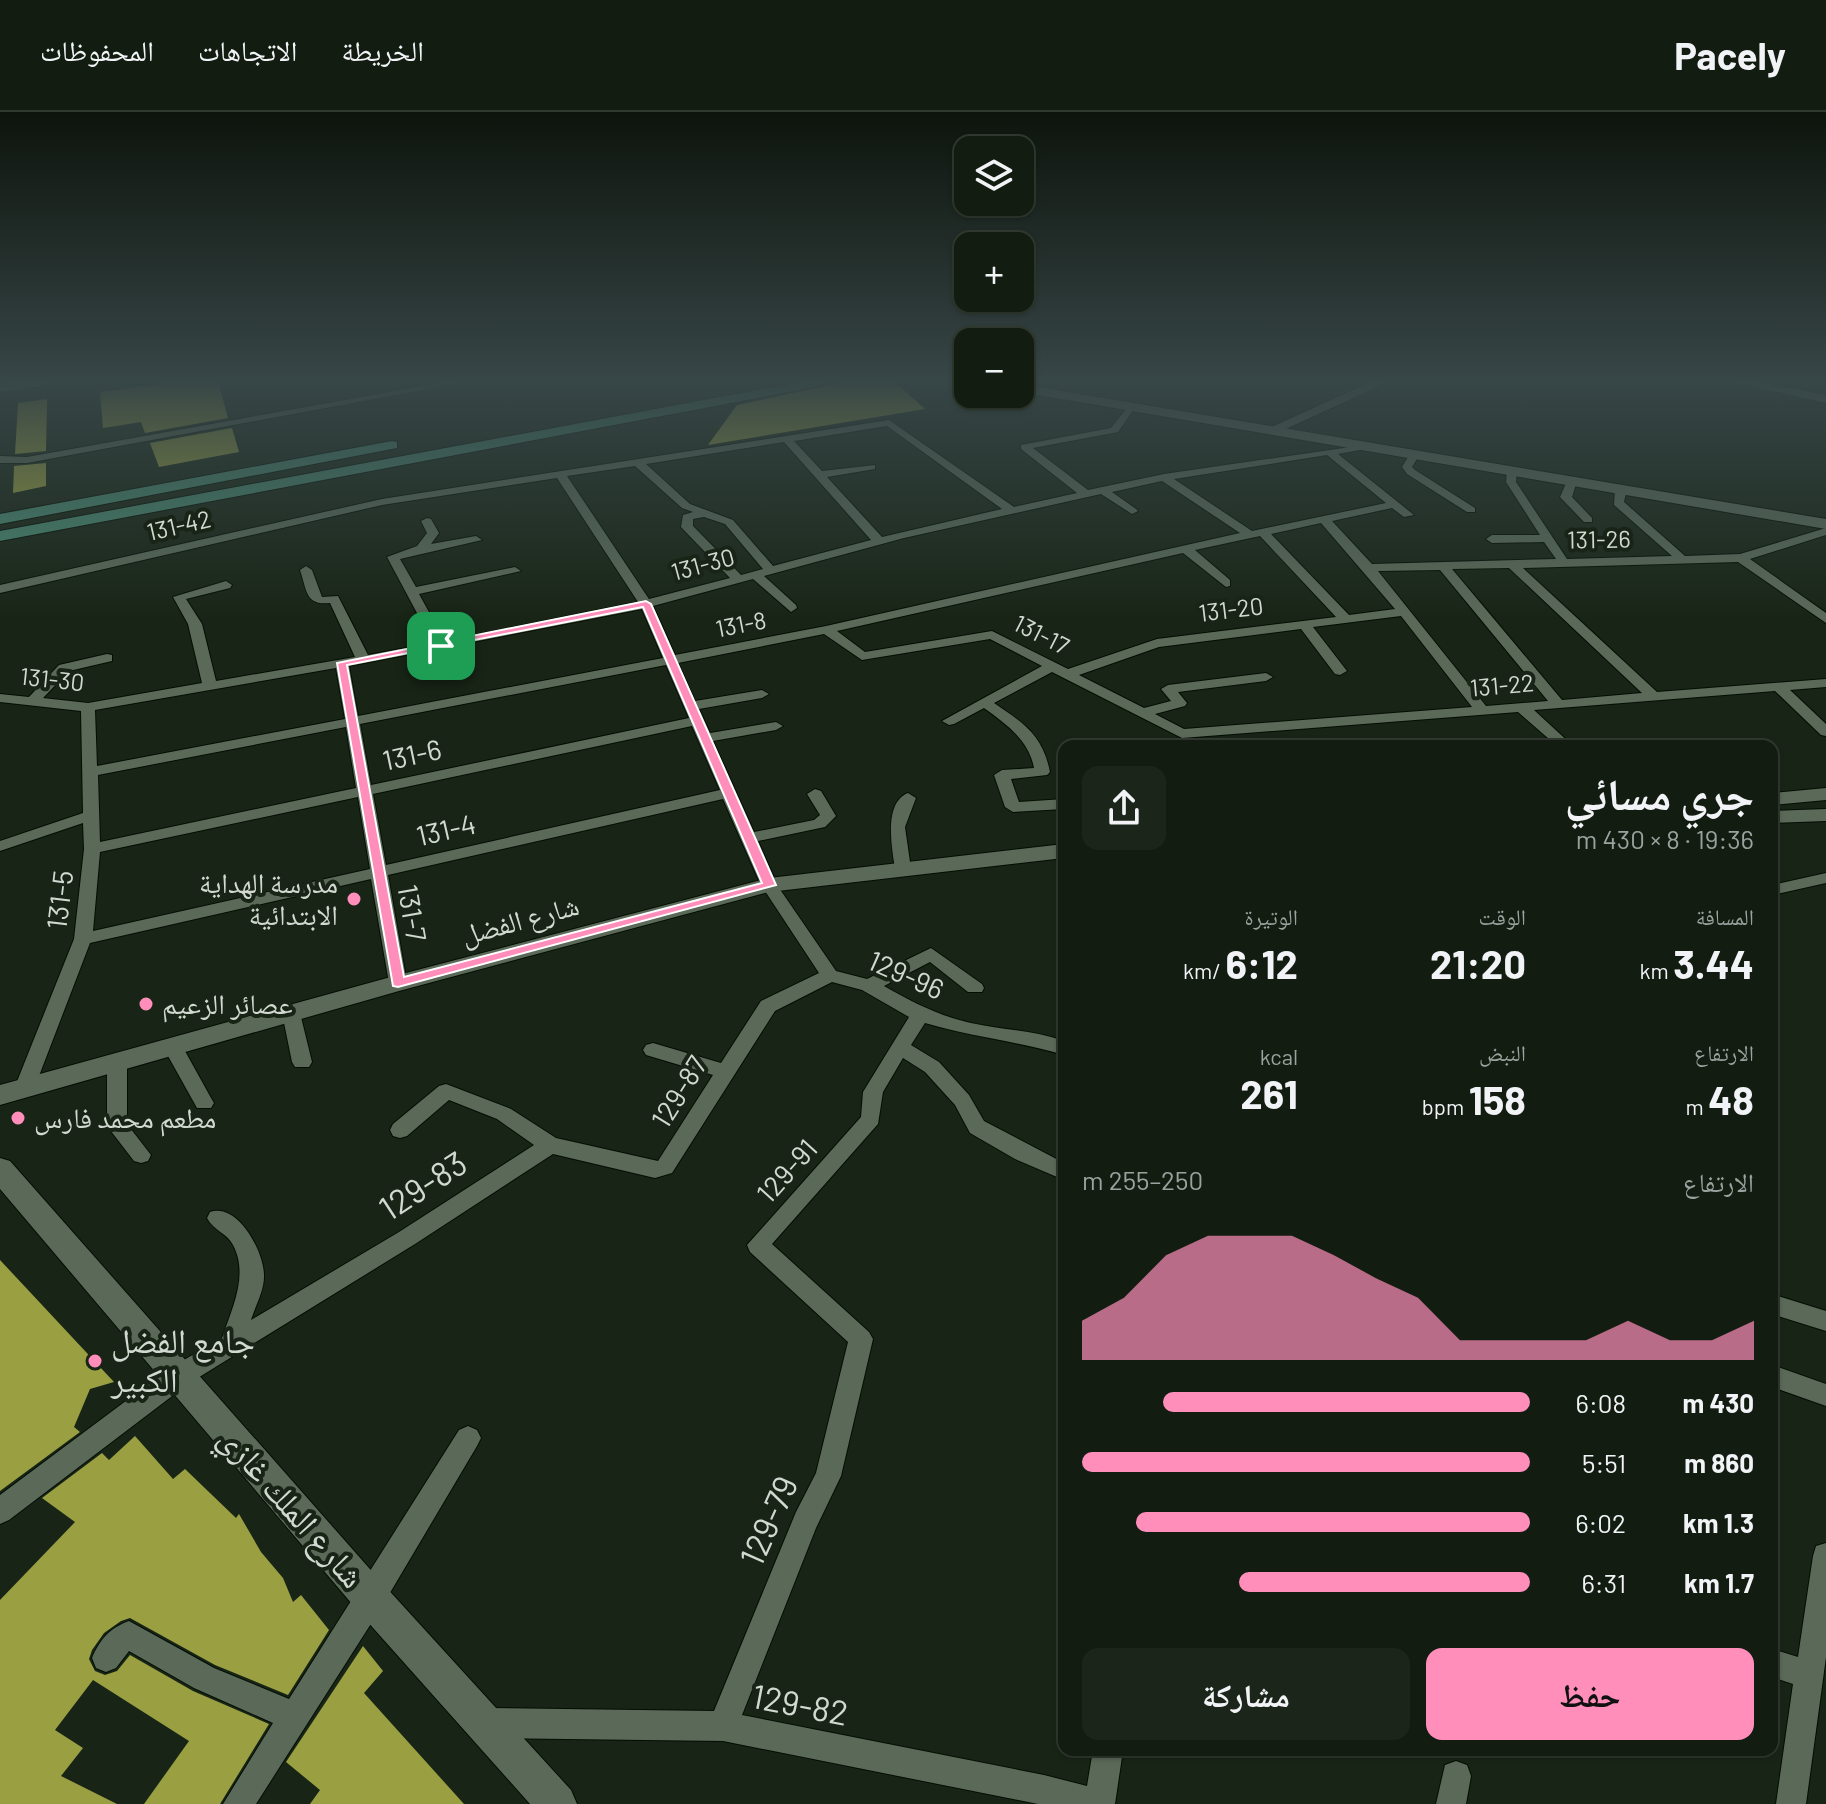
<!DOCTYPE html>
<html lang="ar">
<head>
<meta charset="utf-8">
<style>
	body { margin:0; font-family:Barlow,"Noto Naskh Arabic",sans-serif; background:#1b2519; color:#f1f3f6; direction:rtl; height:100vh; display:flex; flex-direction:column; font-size:30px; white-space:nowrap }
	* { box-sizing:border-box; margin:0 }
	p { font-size:26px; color:#9ca19f }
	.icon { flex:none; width:44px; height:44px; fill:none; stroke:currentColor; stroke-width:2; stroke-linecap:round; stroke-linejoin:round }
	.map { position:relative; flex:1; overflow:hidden; direction:ltr }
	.side { position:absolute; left:1058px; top:628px; width:720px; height:1016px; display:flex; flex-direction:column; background:#121c10; border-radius:16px; box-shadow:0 2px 6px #0004,0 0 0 2px #313a30; direction:rtl }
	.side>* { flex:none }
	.fabs { position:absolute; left:954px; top:24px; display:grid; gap:16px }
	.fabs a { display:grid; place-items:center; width:80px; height:80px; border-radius:16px; background:#121c10; box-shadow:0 2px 6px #0004,0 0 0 2px #313a30; font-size:40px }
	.pin { position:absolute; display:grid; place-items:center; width:68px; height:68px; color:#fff; margin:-34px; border-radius:16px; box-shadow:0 4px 12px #0006 }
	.round { display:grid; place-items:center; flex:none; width:84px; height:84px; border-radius:16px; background:#1b2519 }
	.summary { display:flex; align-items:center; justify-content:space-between; height:136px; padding:0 24px }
	h1 { font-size:44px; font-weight:700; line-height:60px }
	.figures { display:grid; grid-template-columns:repeat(3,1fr); gap:12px; height:136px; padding:8px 24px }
	.figures div { display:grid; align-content:center }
	.figures b { font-size:40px; font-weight:700 }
	.figures small { font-size:22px; font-weight:400 }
	.figures p { font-size:22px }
	.chart { height:224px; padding:16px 24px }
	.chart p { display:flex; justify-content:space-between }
	.chart svg { width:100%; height:144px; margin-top:8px; fill:#ff8eba; opacity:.7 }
	.primary-button { display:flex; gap:16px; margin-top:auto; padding:16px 24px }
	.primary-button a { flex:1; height:92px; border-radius:16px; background:#ff8eba; color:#111; font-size:32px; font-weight:700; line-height:92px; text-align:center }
	.primary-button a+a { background:#1b2519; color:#f1f3f6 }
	ul { padding:0 24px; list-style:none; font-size:26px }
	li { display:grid; grid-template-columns:128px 96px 1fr; align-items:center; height:60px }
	li i { height:20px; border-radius:10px; background:#ff8eba }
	header { display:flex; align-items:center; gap:48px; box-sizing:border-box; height:112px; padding:0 40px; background:#121c10; border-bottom:2px solid #313a30 }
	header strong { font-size:38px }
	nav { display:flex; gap:44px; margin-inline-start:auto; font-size:28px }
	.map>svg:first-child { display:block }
	.building { fill:#9aa042 }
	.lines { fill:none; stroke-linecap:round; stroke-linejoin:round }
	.service-casing { stroke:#040e03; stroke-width:2 }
	.minor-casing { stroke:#040e03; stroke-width:2 }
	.tertiary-casing { stroke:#040e03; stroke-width:2 }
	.primary-casing { stroke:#040e03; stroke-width:2 }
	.service { fill:#5a6958; fill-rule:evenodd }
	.minor { fill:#5a6958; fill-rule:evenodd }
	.tertiary { fill:#5a6958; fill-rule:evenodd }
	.primary { fill:#47866e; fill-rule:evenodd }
	.route { fill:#ff8eba; stroke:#fff; stroke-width:2; fill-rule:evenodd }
	.poi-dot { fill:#ff8eba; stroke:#182516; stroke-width:3 }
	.labels { text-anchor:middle; stroke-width:8; stroke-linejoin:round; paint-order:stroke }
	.far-street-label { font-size:24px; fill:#d1d9d0; stroke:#182516 }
	.street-label { font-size:28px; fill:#d1d9d0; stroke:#182516 }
	.poi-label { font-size:28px; fill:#d1d9d0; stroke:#182516; text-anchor:start }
	.near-street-label { font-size:34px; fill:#d1d9d0; stroke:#182516 }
	.near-poi-label { font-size:34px; fill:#d1d9d0; stroke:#182516; text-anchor:start }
</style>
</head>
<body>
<header>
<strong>Pacely</strong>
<nav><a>الخريطة</a><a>الاتجاهات</a><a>المحفوظات</a></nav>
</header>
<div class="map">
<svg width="1826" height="1692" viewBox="0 0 1826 1692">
	<rect width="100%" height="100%" fill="#182516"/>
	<!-- building -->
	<path class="building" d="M162,269H218L228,306L145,321L141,310L103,316L100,280L163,272Z
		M848,269H894L925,297L708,333L737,293Z
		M47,287L46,339L15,342L18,291Z
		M232,316L239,340L159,355L150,331Z
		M46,351V374L13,381L14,354Z
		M0,1148L114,1270L90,1277L74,1315L80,1320L0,1379Z
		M135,1324L173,1367L185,1357L236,1406L239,1402L261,1440L283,1466L293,1490L301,1483L329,1518L288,1583L215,1553L130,1506L121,1509L104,1521L92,1538L89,1547L95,1559L105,1563L117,1559L130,1543L193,1579L269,1612L220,1692H144L189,1629L93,1568L55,1618L83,1636L61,1664L117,1692H0V1488L75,1410L42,1386L102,1341L109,1348Z
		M363,1534L383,1559L364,1581L464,1692H310L320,1678L286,1650Z"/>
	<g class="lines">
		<defs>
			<path id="service" d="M451,269H472L27,351H0V344L27,345Z
				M1131,291L1136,294L1118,320L1033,336L1088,378L1164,362L1371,332V336L1338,342L1414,403L1404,405L1392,396L1332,409L1372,452L1556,447L1544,430L1492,431L1486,427L1492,423H1540L1506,370L1507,358L1512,355L1517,358L1516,370L1567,447L1672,444L1614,393L1615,377L1621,374L1627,377L1624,390L1685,444L1740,442L1826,416V423L1750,447L1826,501V511L1738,450L1523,456L1657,580L1826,567V575L1790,578L1826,612V624L1821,623L1775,579L1534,598L1573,634H1557L1518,600L1182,626L1052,560L994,591C1024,611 1043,624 1050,660L1047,663L1011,667L1019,690L1064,687V697L1013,700L1005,695L994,663L1002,658L1034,656C1029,628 1006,612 984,596L954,612L949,613L942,609L1042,554L990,527L862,548L824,522L678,551L695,589L762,578L769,582L762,586L699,597L710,621L776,610L783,614L776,618L713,629L754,720L814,708L820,703L807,682L815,677L821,679L836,704L825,715L758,729L777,773L836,859L867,867L931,836L982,872L984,876L982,880H968L930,850L884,874C912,890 939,904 971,911C1002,918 1033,918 1064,929V943C1017,929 972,925 925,911L911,933L939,950L969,983L984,1009L1064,1051V1068L1015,1047L970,1021L955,993L925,960L903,946L883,980L878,1012L772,1132L869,1220L873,1227L841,1364L816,1416L742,1603L1044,1663L1087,1674L1093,1638H1123L1115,1692H1038L723,1629L487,1626L477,1621L472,1611L477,1601L487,1596L714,1599L796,1400L816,1361L848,1230L750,1140L747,1133L861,1005L863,980L909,905L862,878L832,870L775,899L672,1061L655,1066L553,1042L415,1132L188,1272L9,1408L0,1412V1383L170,1256L222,1226C232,1196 249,1163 233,1133C228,1122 213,1118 207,1106L210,1100C238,1090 265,1141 264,1165C264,1179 255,1195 251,1208L399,1120L534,1033L497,1007L449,988L407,1024L400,1026L393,1024L390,1018L393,1012L439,974L446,972L511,997L556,1026L658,1049L713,963L646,943L643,938L646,933L653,931L721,951L761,889L819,861L761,773L723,687L388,763L407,871L398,877L389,871L371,767L90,831L34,977L31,982H17L14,977L74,827L84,737L83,711L0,739V729L83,701L81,599L0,590V582L29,585L59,553L107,542L112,543V549L69,559L43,586L88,591L202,571L188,512L173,485L226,469L232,473L230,476L186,487L202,512L216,569L355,545L330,491C305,494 307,478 300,458L306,454L312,458L322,485L338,484L368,543L433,531L387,445L417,434L427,421L421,409L427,406L431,407L439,421L431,432L476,424L482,428L400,447L416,475L515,455L521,459L419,482L445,529L638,490L557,366L382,393L0,481V473L382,387L889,308L1014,395L1077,381L1021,337V333L1111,316ZM887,314L1002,397L882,425L827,365L875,357V353L822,359L794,329ZM784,330L871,428L773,454L733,408L690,392L646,352ZM1327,343L1386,391L1252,419L1174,367ZM635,354L682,396L693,400L683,403L681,415L730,466L649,487L567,364ZM1162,369L1240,421L826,514L675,543L653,494L753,467L791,500L797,496L796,493L764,464L904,426L1101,382L1132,402L1138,399L1136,397L1112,380ZM704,405L725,412L763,457L741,463L693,414V407ZM1321,411L1395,497L1349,503L1271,422ZM1260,424L1336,505L1157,527L1068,557L992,519L865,540L837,519L1183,441L1226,475L1230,474V468L1195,438ZM1509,456L1642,581L1562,588L1452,457ZM1440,458L1548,589L1486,594L1378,459ZM642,497L663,546L358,604L349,554ZM1401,504L1472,595L1184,617L1155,602L1185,594L1187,591L1178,580L1266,569L1273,565L1266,561L1168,573L1161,577L1171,589L1144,596L1079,563L1159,535L1301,517L1335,562L1340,563L1347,559L1313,515ZM666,553L689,606L371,673L360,612ZM336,556L345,607L97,654L95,598ZM692,614L720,678L386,753L373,682ZM346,615L356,676L100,730L98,663ZM358,685L370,757L93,819L100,740Z
				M1411,340L1420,342L1412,355L1415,358L1475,396V400H1467L1407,362L1402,355Z
				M1572,366L1577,369L1572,385L1592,406V410H1584L1560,385L1567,369Z
				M908,681L916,686L905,715L911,757L903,762L895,757C892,736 883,691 908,681Z
				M1826,761V771L1772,783V773Z
				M291,894L300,901L312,950L309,955H295L292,950L282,901Z
				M173,928L180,930L211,986L214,991L211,996H197L163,935L166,930Z
				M117,944L124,946L127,951V1012L151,1043L148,1049L141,1051L134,1049L107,1014V951L110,946Z
				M1772,1182L1826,1199V1219L1772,1202Z
				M1772,1253L1826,1272V1294L1772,1275Z
				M468,1314L477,1318L481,1326L477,1334L381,1496L256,1692H223L273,1611L194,1576L129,1539L116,1556L106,1560L96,1556L92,1546C100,1527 110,1516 129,1509L214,1556L289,1587L459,1318Z
				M1826,1431V1545L1806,1692H1776L1793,1572L1772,1565V1537L1798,1545L1813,1444L1816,1434Z
				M1456,1649L1467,1653L1471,1664L1466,1692H1436L1445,1653Z"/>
			<path id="minor" d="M22,269H54L48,273L0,280V272Z
				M1373,269H1390L1277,321L1265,318Z
				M1728,269H1753L1826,283V291Z
				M1826,676V688L1772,693V681Z
				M1826,697V709L1772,711V699Z
				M1064,732V746L769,780L399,879L0,993V973L398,863L769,766Z"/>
			<path id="tertiary" d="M1020,272L1826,407V417L1020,280Z
				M0,1046L10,1049L384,1473L571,1678L577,1692H530L358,1499L0,1077Z"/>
			<path id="primary" d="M806,269H832L826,273L0,429V419Z
				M392,329L397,330V336L0,412V402Z"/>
		</defs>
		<!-- service casing -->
		<use href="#service" class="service-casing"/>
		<!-- minor casing -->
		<use href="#minor" class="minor-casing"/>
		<!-- tertiary casing -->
		<use href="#tertiary" class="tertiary-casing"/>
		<!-- primary casing -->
		<use href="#primary" class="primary-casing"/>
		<!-- service -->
		<use href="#service" class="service"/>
		<!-- minor -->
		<use href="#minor" class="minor"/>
		<!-- tertiary -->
		<use href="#tertiary" class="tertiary"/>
		<!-- primary -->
		<use href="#primary" class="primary"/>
	</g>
	<!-- sky -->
	<linearGradient id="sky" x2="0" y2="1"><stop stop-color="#0d140c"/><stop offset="0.53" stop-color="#374647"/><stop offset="1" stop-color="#374647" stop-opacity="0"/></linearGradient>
	<rect width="1826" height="506" fill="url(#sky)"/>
	<!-- route -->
	<path class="route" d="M646,489L651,492L776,773L398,875L393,874L337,551ZM643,495L762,771L404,865L347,553Z"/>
	<!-- markers -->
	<g class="poi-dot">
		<circle cx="354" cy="787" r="8"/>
		<circle cx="146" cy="892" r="8"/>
		<circle cx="18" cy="1006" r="8"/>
		<circle cx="95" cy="1249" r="8"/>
	</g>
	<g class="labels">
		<!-- far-street labels -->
		<g class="far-street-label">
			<text transform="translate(179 414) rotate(-13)" y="8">131-42</text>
			<text transform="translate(1599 428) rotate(-1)" y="8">131-26</text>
			<text transform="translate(703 453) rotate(-15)" y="8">131-30</text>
			<text transform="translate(1231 498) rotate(-7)" y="8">131-20</text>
			<text transform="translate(741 513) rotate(-11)" y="8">131-8</text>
			<text transform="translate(1041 523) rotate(27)" y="8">131-17</text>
			<text transform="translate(52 568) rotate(6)" y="8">131-30</text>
			<text transform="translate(1502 574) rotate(-5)" y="8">131-22</text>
		</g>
		<!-- street labels -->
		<g class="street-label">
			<text transform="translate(412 643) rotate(-12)" y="10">131-6</text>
			<text transform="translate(446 718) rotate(-13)" y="10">131-4</text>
			<text transform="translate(60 788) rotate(-83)" y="10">131-5</text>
			<text transform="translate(412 801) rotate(80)" y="10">131-7</text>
			<text transform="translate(520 808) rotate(-15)" y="10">شارع الفضل</text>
			<text transform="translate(906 863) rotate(24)" y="10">129-96</text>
			<text transform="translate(679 980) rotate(-58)" y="10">129-87</text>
			<text transform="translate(787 1059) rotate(-48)" y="10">129-91</text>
		</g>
		<!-- poi labels -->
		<g class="poi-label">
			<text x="338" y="781" text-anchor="end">مدرسة الهداية<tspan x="338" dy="32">الابتدائية</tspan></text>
			<text x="162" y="902">عصائر الزعيم</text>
			<text x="34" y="1016">مطعم محمد فارس</text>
		</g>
		<!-- near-street labels -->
		<g class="near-street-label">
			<text transform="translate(423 1074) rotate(-33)" y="12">129-83</text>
			<text transform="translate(292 1395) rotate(49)" y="12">شارع الملك غازي</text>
			<text transform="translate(769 1409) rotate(-66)" y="12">129-79</text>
			<text transform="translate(800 1593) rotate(11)" y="12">129-82</text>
		</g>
		<!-- near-poi labels -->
		<g class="near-poi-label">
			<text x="111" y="1241">جامع الفضل<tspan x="111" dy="39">الكبير</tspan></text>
		</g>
	</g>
</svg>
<div class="fabs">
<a><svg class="icon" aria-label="layers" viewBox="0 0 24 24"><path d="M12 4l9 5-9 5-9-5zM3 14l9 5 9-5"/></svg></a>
<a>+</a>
<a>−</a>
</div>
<div class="pin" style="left:441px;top:534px;background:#1e9e55"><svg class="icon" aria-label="arrive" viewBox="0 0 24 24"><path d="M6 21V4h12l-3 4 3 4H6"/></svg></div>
<section class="side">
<div class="summary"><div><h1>جري مسائي</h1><p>19:36 · 8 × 430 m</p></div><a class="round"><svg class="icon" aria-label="share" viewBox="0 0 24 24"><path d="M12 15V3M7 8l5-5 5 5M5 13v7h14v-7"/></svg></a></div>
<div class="figures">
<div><p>المسافة</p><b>3.44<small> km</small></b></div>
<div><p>الوقت</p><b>21:20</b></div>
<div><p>الوتيرة</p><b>6:12<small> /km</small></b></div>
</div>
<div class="figures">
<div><p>الارتفاع</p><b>48<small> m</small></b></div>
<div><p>النبض</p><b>158<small> bpm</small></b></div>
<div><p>kcal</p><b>261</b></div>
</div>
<div class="chart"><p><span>الارتفاع</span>250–255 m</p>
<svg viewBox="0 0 160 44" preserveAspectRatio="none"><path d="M0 44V32L10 25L20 12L30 6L40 6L50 6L60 12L70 19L80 25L90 38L100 38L110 38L120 38L130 32L140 38L150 38L160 32V44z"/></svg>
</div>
<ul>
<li><b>430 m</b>6:08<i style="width:82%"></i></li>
<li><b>860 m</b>5:51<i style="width:100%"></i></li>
<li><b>1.3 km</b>6:02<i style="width:88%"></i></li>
<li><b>1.7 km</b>6:31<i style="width:65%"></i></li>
</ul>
<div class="primary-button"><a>حفظ</a><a>مشاركة</a></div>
</section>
</div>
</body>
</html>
